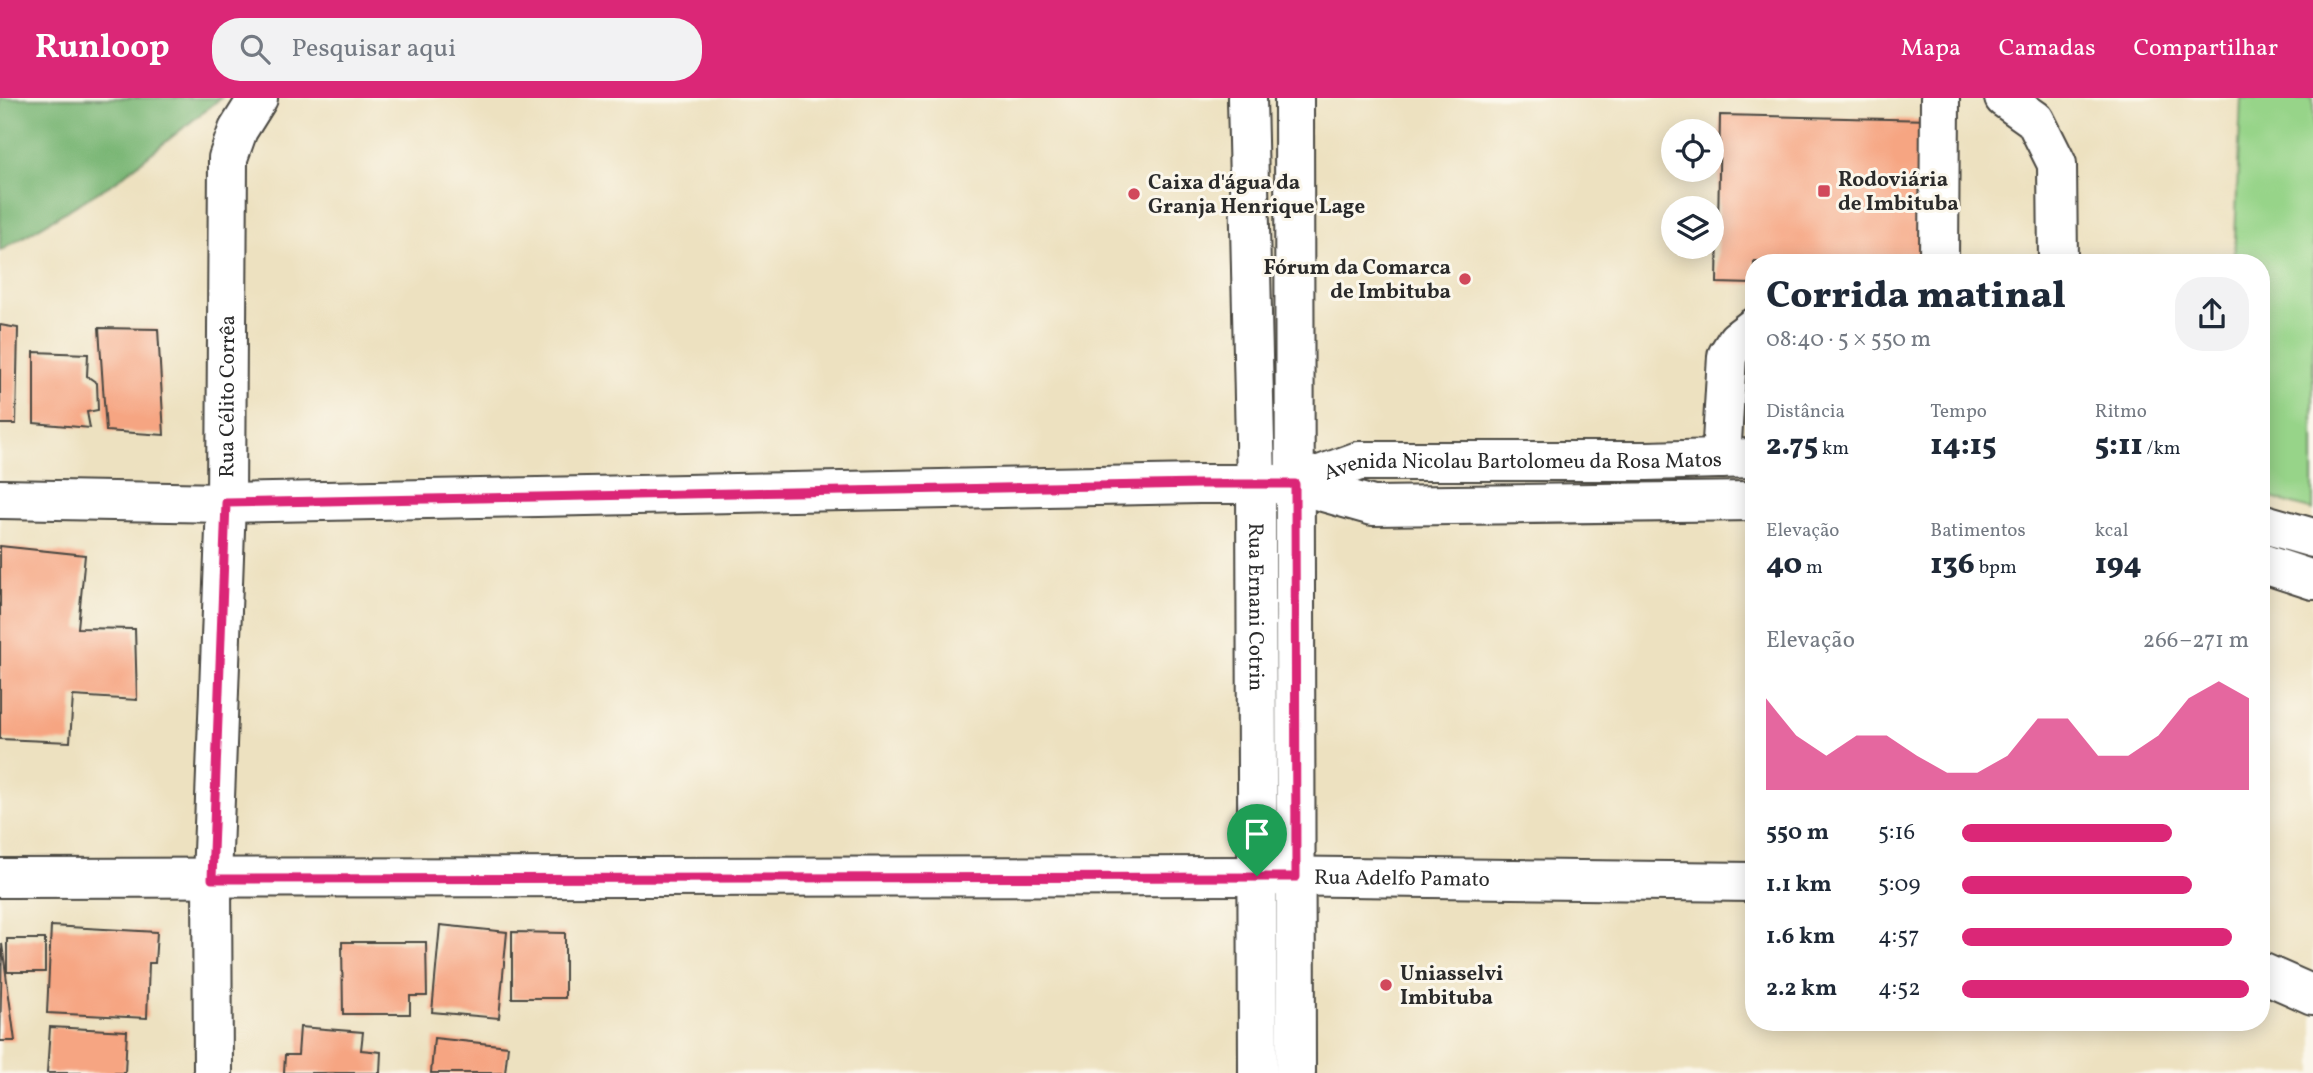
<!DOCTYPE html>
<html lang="pt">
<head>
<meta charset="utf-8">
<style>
	body { margin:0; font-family:Vollkorn,serif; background:#f2f2f3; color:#1f2937; height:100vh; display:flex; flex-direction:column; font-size:26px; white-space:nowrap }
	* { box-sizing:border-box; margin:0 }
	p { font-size:23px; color:#747a83 }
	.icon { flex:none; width:38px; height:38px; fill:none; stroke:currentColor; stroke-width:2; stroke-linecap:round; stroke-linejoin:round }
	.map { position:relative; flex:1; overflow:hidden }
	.drawer { position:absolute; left:1745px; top:156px; width:525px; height:777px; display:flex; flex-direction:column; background:#fff; border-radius:28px; box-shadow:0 4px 18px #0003 }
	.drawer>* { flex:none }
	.buttons { position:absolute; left:1661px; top:21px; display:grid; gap:14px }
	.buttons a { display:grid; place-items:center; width:63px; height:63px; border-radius:50%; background:#fff; box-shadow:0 4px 18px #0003; font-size:35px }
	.pin { position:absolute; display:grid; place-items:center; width:60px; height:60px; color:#fff; margin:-72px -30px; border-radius:50% 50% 50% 0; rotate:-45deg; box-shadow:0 0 7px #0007 }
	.pin .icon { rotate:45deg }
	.round { display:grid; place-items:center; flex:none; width:74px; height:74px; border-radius:28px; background:#f2f2f3 }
	.summary { display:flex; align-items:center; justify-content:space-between; height:119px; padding:0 21px }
	h1 { font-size:38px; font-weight:800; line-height:52px }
	.figures { display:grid; grid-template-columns:repeat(3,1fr); gap:10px; height:119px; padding:7px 21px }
	.figures div { display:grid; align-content:center }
	.figures b { font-size:30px; font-weight:800 }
	.figures small { font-size:19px; font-weight:400 }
	.figures p { font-size:19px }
	.chart { height:196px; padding:14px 21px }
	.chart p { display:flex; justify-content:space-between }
	.chart svg { width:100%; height:126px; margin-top:7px; fill:#db2777; opacity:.7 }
	ul { padding:0 21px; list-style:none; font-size:23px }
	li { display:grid; grid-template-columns:112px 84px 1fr; align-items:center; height:52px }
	li i { height:18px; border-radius:9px; background:#db2777 }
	header { display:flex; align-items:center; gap:42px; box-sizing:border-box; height:98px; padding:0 35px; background:#db2777; color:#fff }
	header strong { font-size:33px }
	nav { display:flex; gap:38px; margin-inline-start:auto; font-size:24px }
	.search { width:490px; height:63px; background:#f2f2f3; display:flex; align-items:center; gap:18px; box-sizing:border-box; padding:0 24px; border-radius:28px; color:#747a83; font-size:26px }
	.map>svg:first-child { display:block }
	.green { fill:#97d489; stroke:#61805a; stroke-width:2 }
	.forest { fill:#79b675; stroke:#527050; stroke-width:2 }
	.building { fill:#f6a582 }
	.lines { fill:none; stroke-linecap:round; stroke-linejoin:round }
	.minor-casing { stroke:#484641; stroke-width:42 }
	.minor { stroke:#fff; stroke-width:38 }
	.route-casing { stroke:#fff; stroke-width:14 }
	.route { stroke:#db2777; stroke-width:9 }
	.poi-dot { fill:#d1495b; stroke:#fbf7ec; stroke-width:2.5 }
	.labels { text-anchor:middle; stroke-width:6; stroke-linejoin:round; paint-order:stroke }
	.poi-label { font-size:21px; font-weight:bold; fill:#2b2b2b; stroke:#fbf7ec; text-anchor:start }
	.street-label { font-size:21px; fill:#2b2b2b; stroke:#fbf7ec }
</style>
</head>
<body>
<header>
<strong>Runloop</strong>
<div class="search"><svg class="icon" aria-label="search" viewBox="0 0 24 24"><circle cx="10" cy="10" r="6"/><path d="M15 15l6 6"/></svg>Pesquisar aqui</div>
<nav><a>Mapa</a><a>Camadas</a><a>Compartilhar</a></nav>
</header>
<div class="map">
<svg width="2313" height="975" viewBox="0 0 2313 975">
	<rect width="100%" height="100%" fill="#fbf7ec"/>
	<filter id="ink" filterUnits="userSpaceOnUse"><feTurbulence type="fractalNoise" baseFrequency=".0143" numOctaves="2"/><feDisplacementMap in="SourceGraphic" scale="14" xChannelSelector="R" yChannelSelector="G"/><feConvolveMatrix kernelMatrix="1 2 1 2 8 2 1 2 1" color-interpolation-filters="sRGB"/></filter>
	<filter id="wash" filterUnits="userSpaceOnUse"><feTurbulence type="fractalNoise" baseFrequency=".00686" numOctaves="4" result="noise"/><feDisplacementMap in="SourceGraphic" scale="28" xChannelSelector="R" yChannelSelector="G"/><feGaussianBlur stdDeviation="1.57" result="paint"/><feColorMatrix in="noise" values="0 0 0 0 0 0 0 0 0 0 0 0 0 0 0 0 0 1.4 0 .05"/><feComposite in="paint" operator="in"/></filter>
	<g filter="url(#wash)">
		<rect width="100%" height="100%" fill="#ede1c0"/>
		<!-- green -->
		<path class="green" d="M2241,0H2313V412L2261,397V164H2234Z"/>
		<!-- forest -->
		<path class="forest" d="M0,0H221L115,84L0,153Z"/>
		<g id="blocks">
			<!-- building -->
			<path class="building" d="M1720,17L1931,22L1928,164H1754V186L1717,185Z
				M0,227L18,230L16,326H0Z
				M99,230L158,231L164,337L106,333Z
				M34,254L88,256L87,278L97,285L98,312L87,314L90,330L34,325Z
				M0,448L85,457L78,530L135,531L137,602L73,598L70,644L0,641Z
				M440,827L507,834L499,920L432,914Z
				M51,828L157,834L155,865H149L147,920L47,915Z
				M512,834L565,835V900H512Z
				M7,841H45V874H7Z
				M342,844H426L427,898H410V916H343Z
				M2,846L15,943H0Z
				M50,929L127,933L125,975H47Z
				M300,929L363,934L361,952L381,954L380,975H284L285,957H298Z
				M434,940L508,948L505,975H431Z"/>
		</g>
	</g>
	<g filter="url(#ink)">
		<use href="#blocks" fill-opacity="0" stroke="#484641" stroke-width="2"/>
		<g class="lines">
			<defs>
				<g id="minor">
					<path id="s1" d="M1247,0L1256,386L1258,975"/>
					<path d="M1294,0L1296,975"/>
					<path d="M2004,0L2035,22L2057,66L2058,164"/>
					<path d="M1939,164L1940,0"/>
					<path d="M1721,361L1727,258L1737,242L1754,229"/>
					<path id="s2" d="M1295,386L1359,363H1647L1754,360"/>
					<path d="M0,401L226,405L1199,386H1295L1373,408L1754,403"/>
					<path d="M2261,425L2313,440"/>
					<path d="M2261,465L2313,482"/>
					<path id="s3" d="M0,780L1257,778L1754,784"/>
					<path d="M2261,874L2313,897"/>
					<path id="s4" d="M213,975L212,781L226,405L228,60L238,32L258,0"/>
				</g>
			</defs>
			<!-- minor casing -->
			<use href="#minor" class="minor-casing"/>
			<!-- minor -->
			<use href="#minor" class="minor"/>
		</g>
	</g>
	<g class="lines" filter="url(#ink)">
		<defs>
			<path id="route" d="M1199,386H1295L1296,779L212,781L226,405Z"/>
		</defs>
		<!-- route casing -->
		<use href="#route" class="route-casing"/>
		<!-- route -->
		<use href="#route" class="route"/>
	</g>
	<!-- markers -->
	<g class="poi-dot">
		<rect x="1817" y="86" width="14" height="14" rx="3.5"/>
		<circle cx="1134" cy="96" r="7"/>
		<circle cx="1465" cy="181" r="7"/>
		<circle cx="1386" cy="887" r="7"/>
	</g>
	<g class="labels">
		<!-- poi labels -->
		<g class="poi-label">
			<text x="1838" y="88">Rodoviária<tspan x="1838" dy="24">de Imbituba</tspan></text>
			<text x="1148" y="91">Caixa d'água da<tspan x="1148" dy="24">Granja Henrique Lage</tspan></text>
			<text x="1451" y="176" text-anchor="end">Fórum da Comarca<tspan x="1451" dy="24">de Imbituba</tspan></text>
			<text x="1400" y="882">Uniasselvi<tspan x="1400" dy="24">Imbituba</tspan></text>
		</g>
		<!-- street labels -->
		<g class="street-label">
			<text dy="7" stroke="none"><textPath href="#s4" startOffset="677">Rua Célito Corrêa</textPath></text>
			<text dy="7" stroke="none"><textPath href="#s2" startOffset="231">Avenida Nicolau Bartolomeu da Rosa Matos</textPath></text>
			<text dy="7" stroke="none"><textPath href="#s1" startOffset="509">Rua Ernani Cotrin</textPath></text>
			<text dy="7" stroke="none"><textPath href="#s3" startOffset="1402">Rua Adelfo Pamato</textPath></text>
		</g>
	</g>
</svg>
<div class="buttons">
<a><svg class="icon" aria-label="locate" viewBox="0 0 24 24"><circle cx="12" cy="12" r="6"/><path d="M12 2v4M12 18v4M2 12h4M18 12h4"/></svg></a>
<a><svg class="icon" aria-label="layers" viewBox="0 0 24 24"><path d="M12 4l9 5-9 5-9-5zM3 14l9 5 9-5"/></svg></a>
</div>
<div class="pin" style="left:1257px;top:778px;background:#1e9e55"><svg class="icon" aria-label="arrive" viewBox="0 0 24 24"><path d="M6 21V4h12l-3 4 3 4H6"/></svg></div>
<section class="drawer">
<div class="summary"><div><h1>Corrida matinal</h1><p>08:40 · 5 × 550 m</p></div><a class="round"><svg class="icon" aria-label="share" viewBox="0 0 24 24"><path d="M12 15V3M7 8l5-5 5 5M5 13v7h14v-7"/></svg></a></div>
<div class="figures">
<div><p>Distância</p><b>2.75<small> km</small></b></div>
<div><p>Tempo</p><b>14:15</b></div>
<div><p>Ritmo</p><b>5:11<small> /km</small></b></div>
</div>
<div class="figures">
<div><p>Elevação</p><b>40<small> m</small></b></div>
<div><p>Batimentos</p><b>136<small> bpm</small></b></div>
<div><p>kcal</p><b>194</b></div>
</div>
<div class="chart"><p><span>Elevação</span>266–271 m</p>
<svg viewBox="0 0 160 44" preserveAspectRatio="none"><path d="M0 44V12L10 25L20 32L30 25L40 25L50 32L60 38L70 38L80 32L90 19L100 19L110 32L120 32L130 25L140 12L150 6L160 12V44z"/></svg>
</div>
<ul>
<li><b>550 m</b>5:16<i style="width:73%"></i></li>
<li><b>1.1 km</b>5:09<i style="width:80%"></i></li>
<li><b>1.6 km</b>4:57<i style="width:94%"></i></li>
<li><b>2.2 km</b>4:52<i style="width:100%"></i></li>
</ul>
</section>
</div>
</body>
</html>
